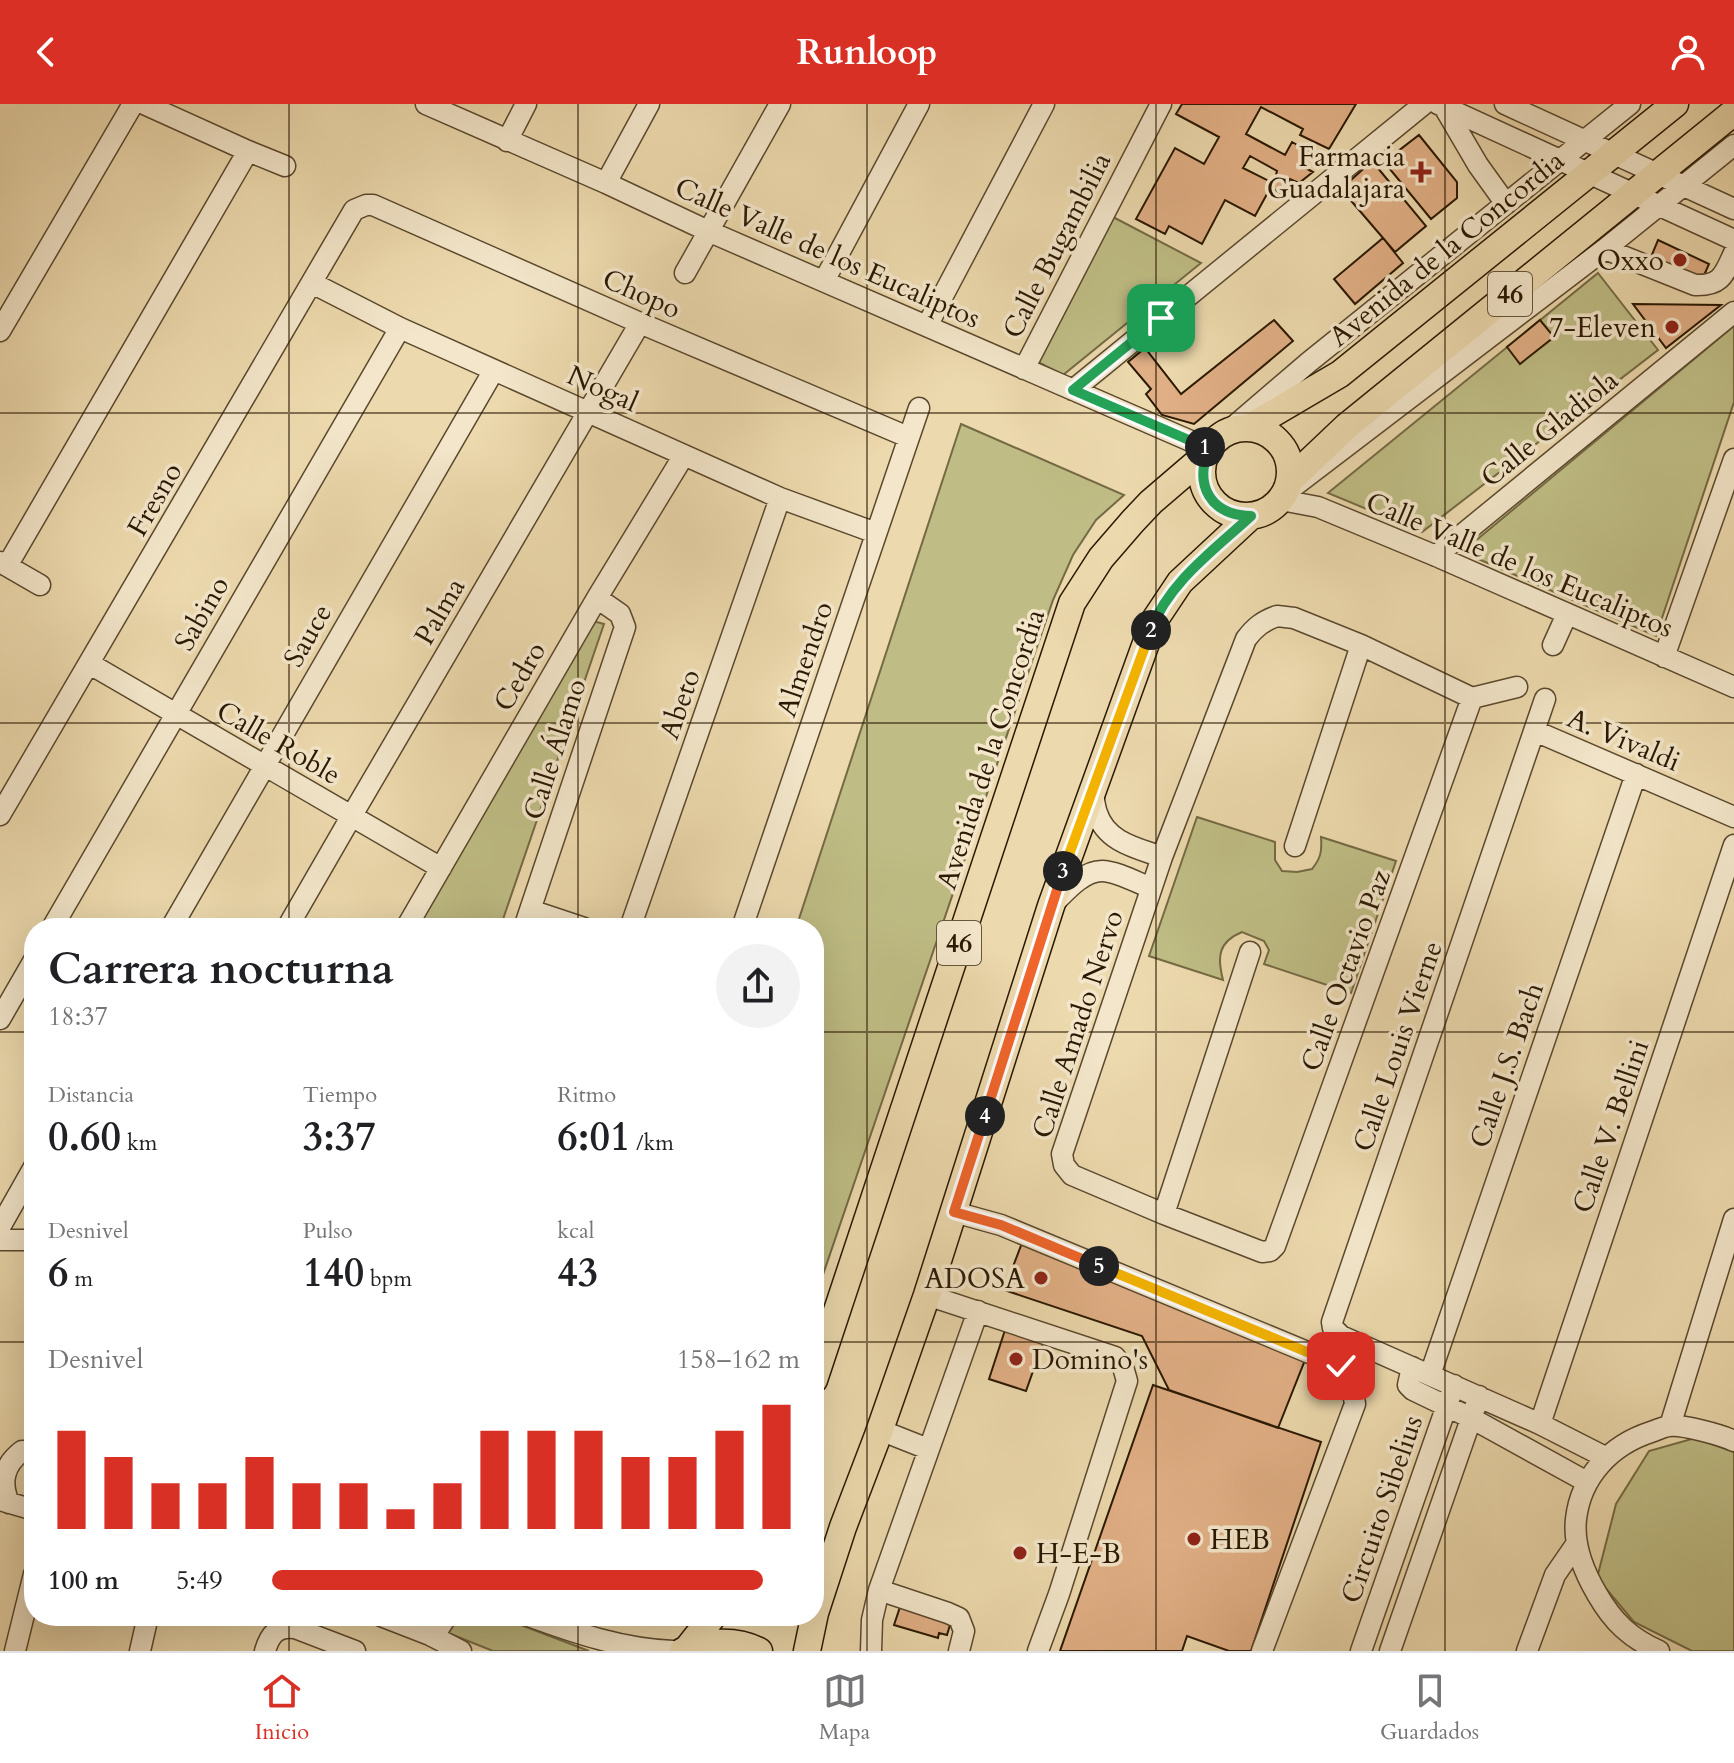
<!DOCTYPE html>
<html lang="es">
<head>
<meta charset="utf-8">
<style>
	body { margin:0; font-family:Cardo,serif; background:#f2f2f2; color:#202124; height:100vh; display:flex; flex-direction:column; font-size:30px; white-space:nowrap }
	* { box-sizing:border-box; margin:0 }
	p { font-size:26px; color:#757577 }
	.icon { flex:none; width:44px; height:44px; fill:none; stroke:currentColor; stroke-width:2; stroke-linecap:round; stroke-linejoin:round }
	.map { position:relative; flex:1; overflow:hidden }
	.side { position:absolute; left:24px; top:814px; width:800px; height:708px; display:flex; flex-direction:column; background:#fff; border-radius:32px; box-shadow:0 8px 32px #0002 }
	.side>* { flex:none }
	.pin { position:absolute; display:grid; place-items:center; width:68px; height:68px; color:#fff; margin:-34px; border-radius:16px; box-shadow:0 4px 12px #0006 }
	.km { position:absolute; width:40px; height:40px; margin:-20px; border-radius:50%; background:#222; color:#fff; font-size:22px; line-height:40px; text-align:center }
	.round { display:grid; place-items:center; flex:none; width:84px; height:84px; border-radius:42px; background:#f2f2f2 }
	.summary { display:flex; align-items:center; justify-content:space-between; height:136px; padding:0 24px }
	h1 { font-size:44px; font-weight:800; line-height:60px }
	.metrics { display:grid; grid-template-columns:repeat(3,1fr); gap:12px; height:136px; padding:8px 24px }
	.metrics div { display:grid; align-content:center }
	.metrics b { font-size:40px; font-weight:800 }
	.metrics small { font-size:22px; font-weight:400 }
	.metrics p { font-size:22px }
	.chart { height:224px; padding:16px 24px }
	.chart p { display:flex; justify-content:space-between }
	.chart svg { width:100%; height:144px; margin-top:8px; stroke:#d93025; stroke-width:6 }
	ul { padding:0 24px; list-style:none; font-size:26px }
	li { display:grid; grid-template-columns:128px 96px 1fr; align-items:center; height:60px }
	li i { height:20px; border-radius:10px; background:#d93025 }
	header { display:flex; justify-content:space-between; align-items:center; height:104px; padding:0 24px; background:#d93025; color:#fff; font-size:36px; font-weight:800 }
	.dock { display:flex; justify-content:space-around; align-items:center; height:112px; border-top:2px solid #e0e0e0; background:#fff; font-size:22px; color:#757577 }
	.dock a { display:grid; justify-items:center; gap:4px }
	.dock .active { color:#d93025 }
	.map>svg:first-child { display:block }
	.green { fill:#bfbd85; stroke:#746a44; stroke-width:2 }
	.building { fill:#e1af85; stroke:#2a1802; stroke-width:2 }
	.lines { fill:none; stroke-linecap:round; stroke-linejoin:round }
	.minor-casing { stroke:#5a482d; stroke-width:23 }
	.major-casing { stroke:#2a1802; stroke-width:29 }
	.minor { stroke:#f3e6ca; stroke-width:20 }
	.major { stroke:#ecd9ad; stroke-width:26 }
	.split-1-casing { stroke:#fff; stroke-width:16 }
	.split-2-casing { stroke:#fff; stroke-width:16 }
	.split-3-casing { stroke:#fff; stroke-width:16 }
	.split-4-casing { stroke:#fff; stroke-width:16 }
	.split-5-casing { stroke:#fff; stroke-width:16 }
	.split-6-casing { stroke:#fff; stroke-width:16 }
	.split-1 { stroke:#22a559; stroke-width:10 }
	.split-2 { stroke:#22a559; stroke-width:10 }
	.split-3 { stroke:#f5b400; stroke-width:10 }
	.split-4 { stroke:#f0652b; stroke-width:10 }
	.split-5 { stroke:#f0652b; stroke-width:10 }
	.split-6 { stroke:#f5b400; stroke-width:10 }
	.grid { fill:none; stroke:#2a1802; stroke-width:2; stroke-opacity:0.55 }
	.poi-dot { fill:#8f2418; stroke:#f3e6ca; stroke-width:3 }
	.labels { text-anchor:middle; stroke-width:7; stroke-linejoin:round; paint-order:stroke }
	.shield { fill:#f3e6ca; stroke:#66563e; stroke-width:2 }
	.shield-label { font-size:26px; font-weight:bold; fill:#2a1802 }
	.poi-label { font-size:28px; fill:#2a1802; stroke:#f3e6ca; text-anchor:end }
	.street-label { font-size:28px; fill:#2a1802; stroke:#f3e6ca }
</style>
</head>
<body>
<header><svg class="icon" aria-label="back" viewBox="0 0 24 24"><path d="M15 5l-7 7 7 7"/></svg>Runloop<svg class="icon" aria-label="person" viewBox="0 0 24 24"><circle cx="12" cy="8" r="4"/><path d="M4 21q1-7 8-7t8 7"/></svg></header>
<div class="map">
<svg width="1734" height="1547" viewBox="0 0 1734 1547">
	<rect width="100%" height="100%" fill="#ecd9ad"/>
	<filter id="stains"><feTurbulence type="fractalNoise" baseFrequency=".0025" numOctaves="4"/><feColorMatrix values="0 0 0 0 .2 0 0 0 0 .09 0 0 0 0 .02 0 0 0 .5 -.17"/></filter>
	<radialGradient id="worn" r=".72"><stop offset=".6" stop-color="#630" stop-opacity="0"/><stop offset="1" stop-color="#630" stop-opacity=".3"/></radialGradient>
	<!-- green -->
	<path class="green" d="M1113,113L1201,159L1063,271L1036,257Z
		M1598,169L1658,246L1422,428L1328,389Z
		M1734,222V298L1656,532L1462,448Z
		M961,320L1124,391L1096,416L1073,451L1053,496L814,1197V824H796Z
		M589,516L604,520L500,824H412Z
		M1197,713L1275,738V756L1282,767L1297,768L1312,765C1321,754 1322,747 1321,733L1396,757L1351,889L1264,860L1269,846L1264,837L1242,828C1218,838 1217,853 1223,876L1149,852Z
		M1695,1334L1734,1348V1547H1692L1634,1518L1597,1474L1616,1400L1649,1347Z
		M455,1512H497L589,1547H493L448,1529Z"/>
	<!-- building -->
	<path class="building" d="M1182,0H1356L1329,45L1300,31L1303,25L1261,3L1246,30L1285,51L1292,38L1308,47L1300,61L1313,68L1299,79L1290,75L1283,90L1272,85L1277,67L1250,52L1243,64L1273,79L1255,112L1225,96L1202,140L1169,122L1165,130L1136,115L1175,44L1204,60L1219,33L1176,10Z
		M1419,31L1457,78V94L1431,115L1384,58Z
		M1372,57L1426,122L1395,148L1341,85Z
		M1383,134L1403,159L1355,200L1334,175Z
		M1658,136L1709,160L1702,176L1651,153Z
		M1633,200L1721,201L1666,244Z
		M1274,216L1293,237L1194,320L1162,311L1146,290L1151,285L1128,258L1145,244L1181,290Z
		M1540,216L1554,233L1520,260L1507,243Z
		M1022,1139L1305,1256L1278,1324L1169,1286L1142,1232L1004,1186Z
		M1006,1223L1044,1236L1026,1287L989,1275Z
		M1153,1281L1321,1338L1251,1547H1229L1187,1532L1182,1547H1060Z
		M902,1497L952,1514L947,1531L939,1529L938,1534L894,1521Z"/>
	<g class="lines">
		<defs>
			<path id="minor" d="M144,0L248,47L285,62
				M426,0L606,79L708,127L1209,345
				M1438,0L1734,136
				M1505,0L1734,105
				M1444,3L1478,61L1506,100
				M507,37L526,0
				M606,79L649,0
				M1605,145L1695,181C1722,182 1724,170 1734,149
				M685,169L780,0
				M824,177L919,0
				M312,179L400,224L780,394L876,429
				M927,222L1044,0
				M0,227L133,0
				M1024,265L1161,0
				M1073,286L1424,0
				M1225,330L1309,258L1630,0
				M1285,389L1605,145L1734,41
				M1281,396L1318,403L1436,452L1734,583
				M1436,452L1734,208
				M0,458L40,481
				M7,462L248,47
				M1277,512L1294,514L1361,541L1472,594L1275,1142L1270,1147L1262,1148L1164,1110L1072,1071L1064,1061L1062,1050L1162,753L1246,535C1255,523 1263,517 1277,512Z
				M1553,541L1567,510
				M1664,553L1734,355
				M90,560L441,764
				M1472,594L1517,583
				M1545,595L1332,1218L1333,1224L1341,1232L1540,1320L1605,1353
				M1535,627L1734,713
				M1092,684C1094,692 1094,701 1097,709C1106,738 1137,744 1162,753
				M0,711L354,106L366,101H373L640,219L908,333
				M1295,742L1361,541
				M1054,799C1066,787 1083,767 1102,767C1116,767 1138,779 1151,784
				M530,806L584,824
				M52,824L400,224
				M171,824L494,266
				M287,824L351,713L640,219
				M406,824L597,494L684,351
				M524,824L625,523L620,510L597,494
				M630,824L780,394
				M742,824L919,304
				M0,915L34,856
				M954,1108L1001,1121L1341,1262L1351,1276L1355,1300L1262,1547
				M1164,1110L1250,848
				M0,1123L34,1063
				M0,1136H34
				M927,1191L1115,1253L1123,1263L1127,1277L1059,1490L1038,1547
				M1412,1263L1408,1281L1413,1286L1471,1314L1587,1378
				M1430,1271L1636,670
				M1540,1320L1734,741
				M1670,1322L1734,1115
				M880,1326L928,1345
				M0,1396L34,1406
				M9,1399C0,1378 4,1361 22,1347
				M879,1486L948,1509L959,1514L964,1527L959,1547
				M381,1512L430,1531L461,1547
				M529,1512C575,1529 623,1545 673,1547
				M430,1531L439,1524L447,1512
				M15,1547L34,1470
				M140,1547L148,1512
				M265,1547C270,1530 277,1522 295,1524L355,1547
				M871,1547L872,1516L879,1486L978,1207
				M1361,1547L1454,1281
				M1390,1547L1479,1292
				M1527,1547L1555,1471L1577,1439
				M1659,1547C1630,1534 1613,1518 1597,1490C1584,1468 1573,1442 1576,1415C1581,1372 1611,1341 1651,1328C1657,1326 1663,1323 1669,1322C1681,1320 1722,1331 1734,1337"/>
			<path id="major" d="M1248,324L1340,270L1675,0
				M1202 368a44 44 0 1 1 88 0a44 44 0 1 1-88 0Z
				M1289,377L1347,322L1734,8
				M814,1276L1072,499L1101,454L1133,417L1151,398L1207,350
				M687,1545L713,1512
				M683,1547C707,1537 736,1535 759,1547
				M807,1547L815,1509L843,1423L877,1334L927,1191L1051,802L1154,517L1180,478L1251,412"/>
		</defs>
		<!-- minor casing -->
		<use href="#minor" class="minor-casing"/>
		<!-- major casing -->
		<use href="#major" class="major-casing"/>
		<!-- minor -->
		<use href="#minor" class="minor"/>
		<!-- major -->
		<use href="#major" class="major"/>
	</g>
	<g class="lines">
		<defs>
			<path id="split-1" d="M1161,214L1073,286L1205,343"/>
			<path id="split-2" d="M1151,526C1168,479 1215,445 1251,412C1210,411 1194,381 1209,345L1205,343"/>
			<path id="split-3" d="M1063,767L1151,526"/>
			<path id="split-4" d="M985,1012L1063,767"/>
			<path id="split-5" d="M985,1012L954,1108L1001,1121L1099,1162"/>
			<path id="split-6" d="M1099,1162L1341,1262"/>
		</defs>
		<!-- split-1 casing -->
		<use href="#split-1" class="split-1-casing"/>
		<!-- split-2 casing -->
		<use href="#split-2" class="split-2-casing"/>
		<!-- split-3 casing -->
		<use href="#split-3" class="split-3-casing"/>
		<!-- split-4 casing -->
		<use href="#split-4" class="split-4-casing"/>
		<!-- split-5 casing -->
		<use href="#split-5" class="split-5-casing"/>
		<!-- split-6 casing -->
		<use href="#split-6" class="split-6-casing"/>
		<!-- split-1 -->
		<use href="#split-1" class="split-1"/>
		<!-- split-2 -->
		<use href="#split-2" class="split-2"/>
		<!-- split-3 -->
		<use href="#split-3" class="split-3"/>
		<!-- split-4 -->
		<use href="#split-4" class="split-4"/>
		<!-- split-5 -->
		<use href="#split-5" class="split-5"/>
		<!-- split-6 -->
		<use href="#split-6" class="split-6"/>
	</g>
	<!-- grid -->
	<path class="grid" d="M289,0V824M578,0V824M867,0V1547M1156,0V1547M1445,0V1547M0,309H1734M0,619H1734M0,928H34M814,928H1734M0,1238H34M814,1238H1734M289,1512V1547M578,1512V1547"/>
	<!-- markers -->
	<g class="poi-dot">
		<path d="M1417 56h8v8h8v8h-8v8h-8v-8h-8v-8h8z"/>
		<circle cx="1680" cy="156" r="8"/>
		<circle cx="1672" cy="223" r="8"/>
		<circle cx="1041" cy="1174" r="8"/>
		<circle cx="1016" cy="1255" r="8"/>
		<circle cx="1194" cy="1435" r="8"/>
		<circle cx="1020" cy="1449" r="8"/>
	</g>
	<g class="labels">
		<!-- shield labels -->
		<g class="shield">
			<rect x="1488" y="168" width="44" height="44" rx="6"/>
			<rect x="937" y="817" width="44" height="44" rx="6"/>
		</g>
		<g class="shield-label">
			<text x="1510" y="199">46</text>
			<text x="959" y="848">46</text>
		</g>
		<!-- poi labels -->
		<g class="poi-label">
			<text x="1405" y="62">Farmacia<tspan x="1405" dy="32">Guadalajara</tspan></text>
			<text x="1664" y="166">Oxxo</text>
			<text x="1656" y="233">7-Eleven</text>
			<text x="1025" y="1184">ADOSA</text>
			<text x="1032" y="1265" text-anchor="start">Domino's</text>
			<text x="1210" y="1445" text-anchor="start">HEB</text>
			<text x="1036" y="1459" text-anchor="start">H-E-B</text>
		</g>
		<!-- street labels -->
		<g class="street-label">
			<text transform="translate(1056 141) rotate(-63)" y="10">Calle Bugambilia</text>
			<text transform="translate(1446 144) rotate(-39)" y="10">Avenida de la Concordia</text>
			<text transform="translate(828 148) rotate(24)" y="10">Calle Valle de los Eucaliptos</text>
			<text transform="translate(642 189) rotate(24)" y="10">Chopo</text>
			<text transform="translate(603 284) rotate(24)" y="10">Nogal</text>
			<text transform="translate(1549 324) rotate(-39)" y="10">Calle Gladiola</text>
			<text transform="translate(154 395) rotate(-60)" y="10">Fresno</text>
			<text transform="translate(1520 460) rotate(23)" y="10">Calle Valle de los Eucaliptos</text>
			<text transform="translate(439 507) rotate(-60)" y="10">Palma</text>
			<text transform="translate(201 509) rotate(-60)" y="10">Sabino</text>
			<text transform="translate(307 531) rotate(-60)" y="10">Sauce</text>
			<text transform="translate(804 555) rotate(-71)" y="10">Almendro</text>
			<text transform="translate(519 572) rotate(-60)" y="10">Cedro</text>
			<text transform="translate(679 600) rotate(-71)" y="10">Abeto</text>
			<text transform="translate(1624 635) rotate(23)" y="10">A. Vivaldi</text>
			<text transform="translate(279 638) rotate(30)" y="10">Calle Roble</text>
			<text transform="translate(554 645) rotate(-72)" y="10">Calle Álamo</text>
			<text transform="translate(990 645) rotate(-72)" y="10">Avenida de la Concordia</text>
			<text transform="translate(1345 866) rotate(-70)" y="10">Calle Octavio Paz</text>
			<text transform="translate(1077 920) rotate(-72)" y="10">Calle Amado Nervo</text>
			<text transform="translate(1397 942) rotate(-71)" y="10">Calle Louis Vierne</text>
			<text transform="translate(1506 961) rotate(-71)" y="10">Calle J.S. Bach</text>
			<text transform="translate(1610 1022) rotate(-71)" y="10">Calle V. Bellini</text>
			<text transform="translate(1381 1405) rotate(-71)" y="10">Circuito Sibelius</text>
		</g>
	</g>
	<rect width="100%" height="100%" filter="url(#stains)"/>
	<rect width="100%" height="100%" fill="url(#worn)"/>
</svg>
<div class="pin" style="left:1161px;top:214px;background:#1e9e55"><svg class="icon" aria-label="arrive" viewBox="0 0 24 24"><path d="M6 21V4h12l-3 4 3 4H6"/></svg></div>
<div class="pin" style="left:1341px;top:1262px;background:#d93025"><svg class="icon" aria-label="check" viewBox="0 0 24 24"><path d="M5 12l5 5 9-10"/></svg></div>
<b class="km" style="left:1205px;top:343px">1</b>
<b class="km" style="left:1151px;top:526px">2</b>
<b class="km" style="left:1063px;top:767px">3</b>
<b class="km" style="left:985px;top:1012px">4</b>
<b class="km" style="left:1099px;top:1162px">5</b>
<section class="side">
<div class="summary"><div><h1>Carrera nocturna</h1><p>18:37</p></div><a class="round"><svg class="icon" aria-label="share" viewBox="0 0 24 24"><path d="M12 15V3M7 8l5-5 5 5M5 13v7h14v-7"/></svg></a></div>
<div class="metrics">
<div><p>Distancia</p><b>0.60<small> km</small></b></div>
<div><p>Tiempo</p><b>3:37</b></div>
<div><p>Ritmo</p><b>6:01<small> /km</small></b></div>
</div>
<div class="metrics">
<div><p>Desnivel</p><b>6<small> m</small></b></div>
<div><p>Pulso</p><b>140<small> bpm</small></b></div>
<div><p>kcal</p><b>43</b></div>
</div>
<div class="chart"><p><span>Desnivel</span>158–162 m</p>
<svg viewBox="0 0 160 44" preserveAspectRatio="none"><path d="M5 44V14M15 44V22M25 44V30M35 44V30M45 44V22M55 44V30M65 44V30M75 44V38M85 44V30M95 44V14M105 44V14M115 44V14M125 44V22M135 44V22M145 44V14M155 44V6"/></svg>
</div>
<ul>
<li><b>100 m</b>5:49<i style="width:93%"></i></li>
</ul>
</section>
</div>
<nav class="dock">
<a class="active"><svg class="icon" aria-label="home" viewBox="0 0 24 24"><path d="M3 11l9-7 9 7M6 9v11h12V9"/></svg>Inicio</a>
<a><svg class="icon" aria-label="map" viewBox="0 0 24 24"><path d="M3 6l6-2 6 2 6-2v14l-6 2-6-2-6 2zM9 4v14M15 6v14"/></svg>Mapa</a>
<a><svg class="icon" aria-label="saved" viewBox="0 0 24 24"><path d="M7 4h10v16l-5-4-5 4z"/></svg>Guardados</a>
</nav>
</body>
</html>
